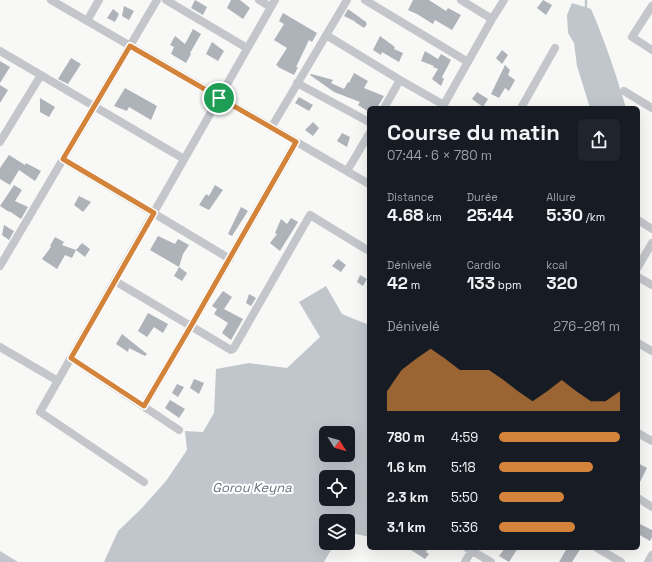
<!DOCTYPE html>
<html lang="fr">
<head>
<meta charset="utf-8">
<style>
	body { margin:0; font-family:"Space Grotesk",sans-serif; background:#20242c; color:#f1f3f6; height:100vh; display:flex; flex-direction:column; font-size:15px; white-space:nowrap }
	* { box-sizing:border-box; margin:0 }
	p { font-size:13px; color:#9ea1a6 }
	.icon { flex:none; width:22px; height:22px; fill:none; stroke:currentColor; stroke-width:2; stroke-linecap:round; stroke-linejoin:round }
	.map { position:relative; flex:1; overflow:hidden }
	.panel { position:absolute; left:367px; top:106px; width:273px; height:444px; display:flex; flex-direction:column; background:#171b24; border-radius:6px; box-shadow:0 4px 16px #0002 }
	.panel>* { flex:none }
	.needle { width:26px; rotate:127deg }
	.tools { position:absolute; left:319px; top:426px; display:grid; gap:8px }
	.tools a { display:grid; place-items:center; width:36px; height:36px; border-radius:6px; background:#171b24; box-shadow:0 4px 16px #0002; font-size:20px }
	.pin { position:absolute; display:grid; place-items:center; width:34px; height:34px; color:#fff; margin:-17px; border:2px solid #fff; border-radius:50%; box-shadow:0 1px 4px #0007 }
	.round { display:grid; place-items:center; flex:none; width:42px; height:42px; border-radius:6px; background:#20242c }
	.overview { display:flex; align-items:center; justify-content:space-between; height:68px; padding:0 20px }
	h1 { font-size:22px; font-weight:700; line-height:30px }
	.stats { display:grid; grid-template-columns:repeat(3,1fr); gap:6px; height:68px; padding:4px 20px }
	.stats div { display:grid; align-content:center }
	.stats b { font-size:17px; font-weight:700 }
	.stats small { font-size:11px; font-weight:400 }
	.stats p { font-size:11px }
	.chart { height:112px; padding:8px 20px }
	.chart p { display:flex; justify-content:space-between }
	.chart svg { width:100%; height:72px; margin-top:4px; fill:#d4833a; opacity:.7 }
	ul { padding:0 20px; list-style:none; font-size:13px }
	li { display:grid; grid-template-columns:64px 48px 1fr; align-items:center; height:30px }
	li i { height:10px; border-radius:5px; background:#d4833a }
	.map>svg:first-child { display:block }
	.water { fill:#c1c6cd; fill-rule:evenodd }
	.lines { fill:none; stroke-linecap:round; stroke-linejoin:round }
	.stream { stroke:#c1c6cd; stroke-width:2.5 }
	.building { fill:#aeb2b9 }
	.street { stroke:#c4c6cb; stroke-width:8 }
	.route-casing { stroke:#fff; stroke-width:8 }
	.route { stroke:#d4833a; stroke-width:5 }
	.labels { text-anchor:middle; stroke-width:4; stroke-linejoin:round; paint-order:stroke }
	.water-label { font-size:13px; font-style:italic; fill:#66737f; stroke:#fff }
</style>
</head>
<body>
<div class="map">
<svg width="652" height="562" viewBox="0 0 652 562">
	<rect width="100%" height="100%" fill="#f8f8f6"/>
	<!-- water -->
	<path class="water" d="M572,3L591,9C605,41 616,74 626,108H590L577,66L574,43L568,33L567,15Z
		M326,286L342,314L369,325V537L348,532V521H326V543H335L324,562H104L118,531L141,509L166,481L187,450L185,431L203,432L214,413L216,369L249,363L287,368L320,337L299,302ZM326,433H348V455H326ZM326,477H348V499H326Z
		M0,551L18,562H0Z"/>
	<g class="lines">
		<!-- stream -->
		<path class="stream" d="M586,9V0"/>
	</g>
	<!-- building -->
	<path class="building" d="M195,0L207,7L203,15L191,8Z
		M231,0H240L250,8L243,19L227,8Z
		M413,0H429L446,11L448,8L461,15L452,30L435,20L433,24L417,14L408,10Z
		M543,0L552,5L546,15L537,8Z
		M124,6L134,11L129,20L122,16Z
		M113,9L119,14L115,22L107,18Z
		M348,9L366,22V23L367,24L364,28L355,22H356L344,16Z
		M283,13L317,33L312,42L309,40L296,67H298L294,75L278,67V66L276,65L287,48L274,40L284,24L279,21Z
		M193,29L201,34L190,53L191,54L186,63L171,54L174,47L170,45L175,36L185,44Z
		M380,36L395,47L394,49L403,53L399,62L382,52L381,55L373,50Z
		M212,42L224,51L218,61L206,54Z
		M502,50L508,55L502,64L496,58Z
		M425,51L438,59L441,54L451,60L442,77L444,79L441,86L432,79L438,69L433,67L434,66L421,61Z
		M71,58L81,64L68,84L58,79Z
		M0,61L10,67L0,83Z
		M505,65L510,70L508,75L515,80L509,91L505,88L499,98L491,94Z
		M354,73L368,81L364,88L384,96L377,108H369V112L358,105L360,102L334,92L310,75L311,74L319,76L333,80L331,83L344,89L348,82L349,83Z
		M0,85L8,90L0,103Z
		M125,88L157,106L151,120L129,107L127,111L114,106Z
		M477,92L488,99L483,107L472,99Z
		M299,97L313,105L309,111L295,103Z
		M40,98L55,107L49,117L40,112Z
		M313,122L319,128L313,136L305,130Z
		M342,133L350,137L347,147L337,141Z
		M9,155L25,165L26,163L41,171L35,181L19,170L10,185L0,179V168Z
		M14,185L22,190L15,201L28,207L21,219L9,211V212L0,206Z
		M215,185L223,190L209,210L199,205L206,194L209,196Z
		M79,196L91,202L83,212L74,205Z
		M241,207L248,211L232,236L228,234Z
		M291,218L298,222L280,251L270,243L277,234L275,233L281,219L287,224Z
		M4,225L14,231L9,240L2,235Z
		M158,236L175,244L178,239L189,245L183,254L179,267L150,250Z
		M55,237L64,242L62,245L76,250L72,258L65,255L57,269L42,259L51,247L50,246Z
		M82,243L90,249L85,257L76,250Z
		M338,259L346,265L341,272L332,266Z
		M179,267L187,273L182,281L174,276Z
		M360,275L367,279L363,286L357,282Z
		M223,291L232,297L224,309L243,319L231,340L222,333L228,323L214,314L217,309L212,306Z
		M249,294L256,298L251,306L246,303Z
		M148,313L168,324L163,333L154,327L147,337L138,331Z
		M122,334L147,354L145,356L129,348L128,352L116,344Z
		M194,379L204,383L199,394L190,388Z
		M177,384L184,387L178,397L172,393Z
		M170,400L185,409L179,418L165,408Z
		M638,463L647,468L638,486Z
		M638,523L652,530V537L650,541L638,534Z
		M408,548H428L426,552L429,554L425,559Z
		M505,548H518L509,562L499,556Z
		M567,548H581L572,562H559Z"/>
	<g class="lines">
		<!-- street -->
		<path class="street" d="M51,0L369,184
			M166,0L247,48
			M259,0L271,7
			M365,0L468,62
			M461,0L492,19
			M652,6L632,37L652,50
			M87,21L99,0
			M326,35L400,80L444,105
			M0,51L184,159
			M297,83L369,122
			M624,91L652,108
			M384,108L400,80
			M442,108L492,19L504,0
			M521,108L555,48
			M271,128L347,0
			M0,142L41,75
			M63,159L230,259
			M347,171L369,134
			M638,220L652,229
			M0,266L157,0
			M638,267L652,243
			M638,277L652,285
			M115,281L231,350L233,349L235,346L310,215L369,251
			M638,343L652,351
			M0,347L58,381
			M71,358L179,430
			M144,406L191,326L296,142
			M638,433L652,441
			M144,482L40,412L275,0
			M638,498L652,507
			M467,548L491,562
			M597,548L621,562
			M465,562L473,548
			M648,562L652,555"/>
	</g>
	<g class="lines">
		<defs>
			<path id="route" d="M130,46L296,142L191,326L144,406L71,358L154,213L63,159Z"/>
		</defs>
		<!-- route casing -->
		<use href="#route" class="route-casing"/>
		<!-- route -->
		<use href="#route" class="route"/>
	</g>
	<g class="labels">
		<!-- water labels -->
		<g class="water-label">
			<text x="252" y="492">Gorou Keyna</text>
		</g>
	</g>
</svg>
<div class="tools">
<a><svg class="needle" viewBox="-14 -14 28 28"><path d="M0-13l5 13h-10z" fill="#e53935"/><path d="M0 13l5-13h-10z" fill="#9ea1a6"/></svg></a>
<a><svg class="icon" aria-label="locate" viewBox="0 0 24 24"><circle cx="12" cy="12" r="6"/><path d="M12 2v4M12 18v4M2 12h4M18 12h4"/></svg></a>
<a><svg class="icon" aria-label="layers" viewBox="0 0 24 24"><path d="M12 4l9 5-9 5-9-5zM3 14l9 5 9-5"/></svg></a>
</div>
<div class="pin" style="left:219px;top:98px;background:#1e9e55"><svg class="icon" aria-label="arrive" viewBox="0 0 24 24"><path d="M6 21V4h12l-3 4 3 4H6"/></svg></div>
<section class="panel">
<div class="overview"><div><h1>Course du matin</h1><p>07:44 · 6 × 780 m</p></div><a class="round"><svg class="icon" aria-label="share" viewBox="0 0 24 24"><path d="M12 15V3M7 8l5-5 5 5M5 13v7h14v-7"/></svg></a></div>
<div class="stats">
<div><p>Distance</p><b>4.68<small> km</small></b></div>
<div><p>Durée</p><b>25:44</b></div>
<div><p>Allure</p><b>5:30<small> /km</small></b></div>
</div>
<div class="stats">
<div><p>Dénivelé</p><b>42<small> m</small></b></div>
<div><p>Cardio</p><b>133<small> bpm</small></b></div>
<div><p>kcal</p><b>320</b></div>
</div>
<div class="chart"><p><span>Dénivelé</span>276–281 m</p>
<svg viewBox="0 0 160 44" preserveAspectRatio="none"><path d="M0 44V32L10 19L20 12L30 6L40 12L50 19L60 19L70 19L80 25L90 32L100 38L110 32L120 25L130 32L140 38L150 38L160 32V44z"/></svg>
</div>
<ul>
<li><b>780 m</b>4:59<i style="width:100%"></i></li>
<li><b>1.6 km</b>5:18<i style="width:78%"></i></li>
<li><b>2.3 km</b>5:50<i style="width:54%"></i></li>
<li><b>3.1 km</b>5:36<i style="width:63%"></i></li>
</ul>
</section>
</div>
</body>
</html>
